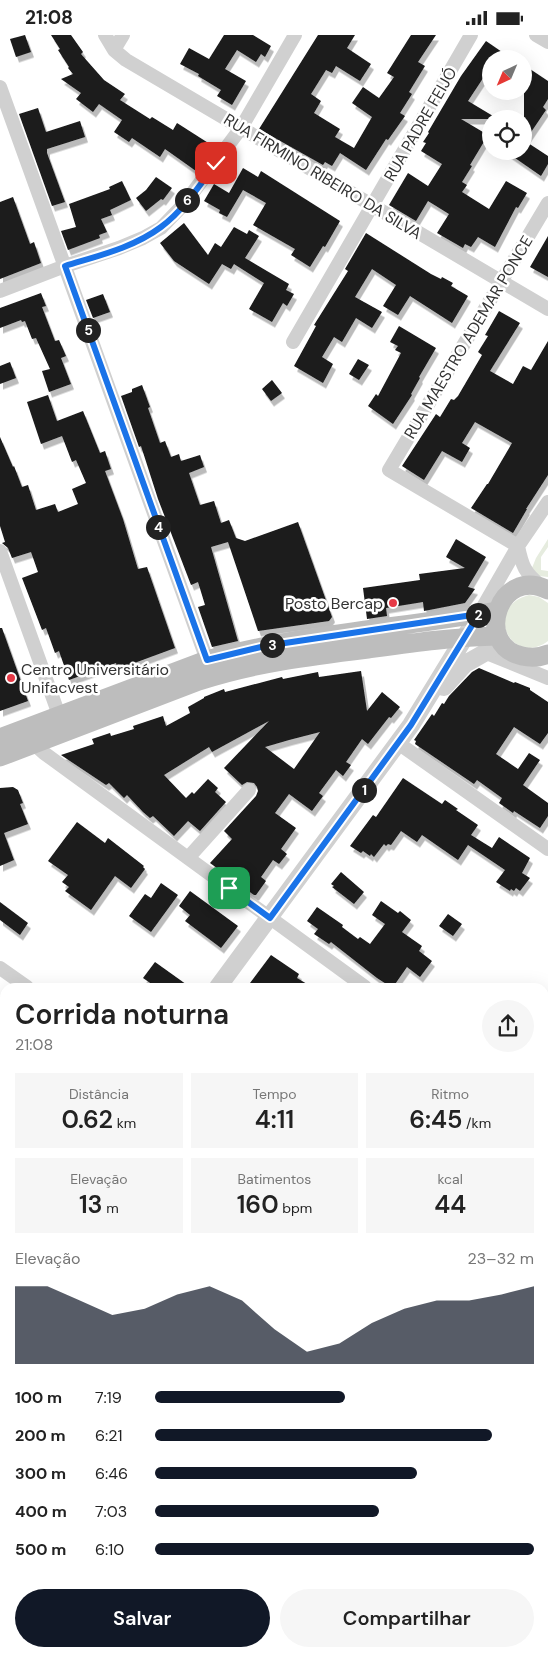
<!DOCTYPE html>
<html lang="pt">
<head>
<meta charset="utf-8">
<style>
	body { margin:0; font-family:"DM Sans",sans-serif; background:#f6f6f6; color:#222; height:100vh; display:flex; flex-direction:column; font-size:19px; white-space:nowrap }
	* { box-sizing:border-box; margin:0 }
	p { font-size:16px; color:#767676 }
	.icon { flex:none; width:28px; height:28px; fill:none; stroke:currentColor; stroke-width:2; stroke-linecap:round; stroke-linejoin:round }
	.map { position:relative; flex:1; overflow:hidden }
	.drawer { position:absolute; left:0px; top:948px; width:549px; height:674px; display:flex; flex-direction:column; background:#fff; border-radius:15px 15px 0 0; box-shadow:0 5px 20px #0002 }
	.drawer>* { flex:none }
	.needle { width:32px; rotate:224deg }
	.tools { position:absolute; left:482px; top:15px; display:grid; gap:10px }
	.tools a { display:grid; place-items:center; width:50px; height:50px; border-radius:50%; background:#fff; box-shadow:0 5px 20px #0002; font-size:25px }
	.pin { position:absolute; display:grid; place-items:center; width:42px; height:42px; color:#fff; margin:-21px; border-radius:10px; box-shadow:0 2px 8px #0006 }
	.km { position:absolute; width:25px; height:25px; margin:-12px; border-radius:50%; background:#222; color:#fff; font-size:14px; line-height:25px; text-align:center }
	.round { display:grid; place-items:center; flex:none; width:52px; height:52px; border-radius:26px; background:#f6f6f6 }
	.headline { display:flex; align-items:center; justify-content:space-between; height:85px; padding:0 15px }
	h1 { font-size:28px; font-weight:600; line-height:38px }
	.metrics { display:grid; grid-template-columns:repeat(3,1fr); gap:8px; height:85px; padding:5px 15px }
	.metrics div { display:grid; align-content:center; border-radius:0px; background:#f6f6f6; text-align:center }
	.metrics b { font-size:25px; font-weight:600 }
	.metrics small { font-size:14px; font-weight:400 }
	.metrics p { font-size:14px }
	.chart { height:140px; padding:10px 15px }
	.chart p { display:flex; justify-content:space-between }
	.chart svg { width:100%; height:90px; margin-top:5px; fill:#111827; opacity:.7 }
	.button { display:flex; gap:10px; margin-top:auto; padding:10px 15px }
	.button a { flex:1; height:58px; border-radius:30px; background:#111827; color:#fff; font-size:20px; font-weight:600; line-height:58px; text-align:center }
	.button a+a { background:#f6f6f6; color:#222 }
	ul { padding:0 15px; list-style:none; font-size:16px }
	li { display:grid; grid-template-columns:80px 60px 1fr; align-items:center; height:38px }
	li i { height:12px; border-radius:6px; background:#111827 }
	.status { display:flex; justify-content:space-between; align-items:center; height:35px; padding:0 25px; background:#fff; direction:ltr }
	.status svg { height:14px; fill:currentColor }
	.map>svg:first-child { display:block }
	.green { fill:#e6ecdf }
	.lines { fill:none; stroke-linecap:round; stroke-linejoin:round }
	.river { stroke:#cfe2ee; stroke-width:25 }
	.building { fill:#1a1a1a; fill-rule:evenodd; filter:url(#shadow) }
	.minor { stroke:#d0d0d0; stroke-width:14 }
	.tertiary { stroke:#d0d0d0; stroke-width:18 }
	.secondary { stroke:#bdbdbd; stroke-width:19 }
	.primary { stroke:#ababab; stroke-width:21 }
	.route-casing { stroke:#fff; stroke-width:10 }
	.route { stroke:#1a73e8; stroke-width:6 }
	.poi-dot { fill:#e63946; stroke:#fff; stroke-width:2 }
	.labels { text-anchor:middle; stroke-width:5; stroke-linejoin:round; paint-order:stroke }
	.street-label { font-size:16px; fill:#333; stroke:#fff }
	.poi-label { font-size:16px; fill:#333; stroke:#fff; text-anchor:end }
</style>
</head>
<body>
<div class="status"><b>21:08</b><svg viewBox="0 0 49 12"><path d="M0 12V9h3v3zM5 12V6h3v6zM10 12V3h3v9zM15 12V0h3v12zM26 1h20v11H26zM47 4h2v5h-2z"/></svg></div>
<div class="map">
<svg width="548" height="1621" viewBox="0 0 548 1621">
	<defs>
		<filter id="shadow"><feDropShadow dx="3" dy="5.5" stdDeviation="0" flood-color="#0004"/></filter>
	</defs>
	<rect width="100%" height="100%" fill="#fff"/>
	<!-- green -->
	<path class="green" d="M548,504V512L541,522V535L548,536V542L539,541L532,533L536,523Z
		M529,560L539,562L548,568V606C512,633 481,573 529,560Z
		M5,1256V1301H0V1263Z
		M548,1480V1523L544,1529V1487Z
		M441,1616H475L470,1621H436Z"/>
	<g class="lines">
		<!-- river -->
		<path class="river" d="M544,1502L548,1495
			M451,1621L455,1616"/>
	</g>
	<!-- building -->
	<path class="building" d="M25,0L31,17L16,22L10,4Z
		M51,0H71L83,17L81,19L104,45L125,59L120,65L150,84L152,82L173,95L177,88L213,111L196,136L165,114L160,122L132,103L129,107L114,97L122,85L99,69L93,77L76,64L81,58L61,44L73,39L68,33L69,32L58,15L60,14Z
		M224,0H253L271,11L265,22L261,19L256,27L237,15L225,34L246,46L232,70L217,61L221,55L198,41L199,39L180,29L189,13L209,24Z
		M318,0H355L347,13L371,29L360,46L336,31L332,38L326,35L311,59L321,66L314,78L340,94L335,102L354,113L372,82L352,68L363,52L379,63L394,42L387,38L411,0H436L418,27L425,31L409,57L412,59L400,78L405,81L388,105L386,104L366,135L340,118L332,131L325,127L323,130L259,94Z
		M486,6L512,24H491V31L468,66L498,84H461L488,100L470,130L472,131L462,147L467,150L462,157L489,174L506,146L527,158L518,173L516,172L495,212L478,202L471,212L465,209L463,213L437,198L449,179L428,166L416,186L389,170L408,138L428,151L442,129L421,116L426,108L423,107L429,98L428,97L461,41Z
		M524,30L548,46V64L543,72L546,75L525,106L548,121V129L541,141L505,116H524V54L527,49L524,47Z
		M38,73L46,97L80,86L85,102L47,114V118L65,167L52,171L19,79Z
		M243,133L258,142L261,136L340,186L325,212L323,211L310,232L291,220L295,214L253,190L266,168L243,155L227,182L219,178L220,175L204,166L214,149L229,158Z
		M156,142L172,153L163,165L161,164L146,176L136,163L146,155Z
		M122,146L131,165L110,175L112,180L101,184L107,197L99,200L100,203L68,215L61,196L76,192L69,169L110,154L109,152Z
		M13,162L30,209L34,207L41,228L0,244V167Z
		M184,188L208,220L215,208L221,212L234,192L247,199L249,195L259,201L245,223L289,249L286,255L294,259L287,271L283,268L272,287L249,274L264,248L234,229L231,234L222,229L209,249L174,226L160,208Z
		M366,198L431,239L441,244L442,242L453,248L451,251L468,261L452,288L410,261L398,280L383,271L396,250L372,234L355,262L382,277L372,293L356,283L342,307L334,302L322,322L333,329L323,348L294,331L316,291L314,290L348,236L345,234Z
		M548,201V242L530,232Z
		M41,258L46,271L42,272L55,306L59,305L66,321L61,323L71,349L49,357L42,336L50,334L36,303L32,304L25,286L22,287L21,285L0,293V273Z
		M103,259L110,277L93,283L86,265Z
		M499,276L520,288L490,336L513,349L523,331L531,335L548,306V440L526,474H527L513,498L471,473L487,449H488L512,408L475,387L462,408L470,413L462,427L442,416L424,445L402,431L436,379L440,382L451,364L454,365L458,361L482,320L478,317L488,301L485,300Z
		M399,291L436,313L419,342L420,343L411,359L412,360L393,389L368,371L376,359L378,361L401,318L395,315L398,311L390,307Z
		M358,324L369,330L359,345L349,339Z
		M10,327L16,343L0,349V331Z
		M272,345L282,358L271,366L262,354Z
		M142,350L150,372L148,373L160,408L165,406L171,422L179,419L181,426L200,420L204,432L189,438L200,470L214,466L221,488L229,485L236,503L245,506L298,487L332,582L329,586L258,596L228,507L211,512L238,606L212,612L198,572L205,570L198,547L191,550L158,464L141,411L139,412L121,361L132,357V354Z
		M48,360L57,386L83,376L100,418L105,416L111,434L105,436L123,484L138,534L147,532L175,613L118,634L116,628L69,645L59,616L55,618L46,593L42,595L22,543L38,537L31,517L12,523L8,513L2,508L5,507L0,491V402L13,432L14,431L22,452L28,450L36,475L55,469L58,477L78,469L72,454L86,448L76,425L72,427L62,401L41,409L27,367Z
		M456,504L486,522L468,552L475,554L465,568L424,576L423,567L386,573L387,581L367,584L363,553L420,545L419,539L465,533L446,522Z
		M0,593H2L28,666L0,676Z
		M479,633L514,648L515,647L530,653V655L548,667V698L540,709L514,692L496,719L518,734L529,718L540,725L523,750L548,768V781L540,793L514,776L513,778L499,768L502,763L477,745L474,749L415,709L416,706L414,705L432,679L434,681L442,668L444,669L449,661L472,637Z
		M361,636L367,676L382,657L400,672L391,683L389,682L368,709L362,704L346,727L351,730L343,741L336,735L319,758L323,761L312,776L289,759L275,778L296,793L281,814L287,819L279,829L273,825L261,842L266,846L256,860H254L210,828L232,804L224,796L256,761L258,756L257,752L254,748L247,747L242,750L224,733L269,686L212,717L209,712L164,740L186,763L192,757L194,759L208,744L218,753L215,757L226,767L200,796L188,786L174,801L153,781L150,783L143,777L127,760L124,763L109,748L106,750L61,720L94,709L92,704L110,698L111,701L134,694L133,691L163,681L166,691L190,678L188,672L204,663V662L224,654L225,657L282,642L283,644L318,637L319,642ZM320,697L294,734L265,712L289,705Z
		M403,743L442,769L445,765L458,774L456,775L478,790L471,800L492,813L499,802L530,823L522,838L530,843L520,856L516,853L514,856L511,854L510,856L496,847L505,835L468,810L458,825L422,800L417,807L401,796L391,810L388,809L386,811L384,809L374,822L371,819L370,821L363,816L361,818L350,811L373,780L376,782Z
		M13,752L18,755L23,768L20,769L28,789L4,798L14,825L0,831V753Z
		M77,787L105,808L108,803L144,831L143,832L145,834L131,853L115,841L91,875L65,856L69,852L62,847L68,840L48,826Z
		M341,837L364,857L354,869L332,852L334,851L331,849Z
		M161,848L178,860L151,897L129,881L145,859L151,863Z
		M190,856L238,891L221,913L185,886L190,880L179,871Z
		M381,866L398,878L400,876L411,885L402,897L422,911L419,916L432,926L420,942L407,932L393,952H391L377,943L331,907L329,909L314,899L318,894L307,886L317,872L343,890L342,892L358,904L360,902L370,909L385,889L372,880Z
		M0,867L28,888L20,900L0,885Z
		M448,879L462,889L453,901L439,891Z
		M271,920L299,939L297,943L312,952H247Z
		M155,927L190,952H156L143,943Z"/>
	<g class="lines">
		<!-- minor -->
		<path class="minor" d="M105,0L114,15L126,25L548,274
			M536,0L548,7
			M114,15L123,0
			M0,52L207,625
			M0,256L65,231L119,213L143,203L161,193L185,168L241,93L295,0
			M293,307L471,0
			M518,511L389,435L548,168
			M518,511C522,531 525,538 541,551
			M0,516L59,680
			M479,579L518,511L548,467
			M484,617L548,643
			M398,708L548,814
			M34,709L44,718L365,952
			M188,823L249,755
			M0,933L27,952
			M544,1037L548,1031
			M544,1084L548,1087
			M544,1166L548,1162
			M544,1309L548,1312
			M0,1314L5,1318
			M35,1621L40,1616
			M253,1621L259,1616"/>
		<!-- tertiary -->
		<path class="tertiary" d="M444,652L465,629L502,608
			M218,952L411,690L479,579
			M0,1248L5,1241
			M0,1532L5,1535
			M117,1616L124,1621"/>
		<!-- secondary -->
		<path class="secondary" d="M548,555C499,530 473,610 522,621C531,623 539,623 548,619
			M0,703L207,625C301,599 400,593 497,576
			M0,722L199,646C254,628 311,621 368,614C412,608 454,602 498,601"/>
		<!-- primary -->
		<path class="primary" d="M544,1468L548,1460
			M544,1540L548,1533
			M422,1621L428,1616
			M479,1621L483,1616"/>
	</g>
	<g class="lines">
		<defs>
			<path id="route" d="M216,128C200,150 183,176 161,192C133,213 97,221 65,231L207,625L265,611L479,579L411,690L270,883L229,853"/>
		</defs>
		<!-- route casing -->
		<use href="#route" class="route-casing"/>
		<!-- route -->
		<use href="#route" class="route"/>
	</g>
	<!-- markers -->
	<g class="poi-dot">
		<circle cx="393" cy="568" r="5"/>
		<circle cx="11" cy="643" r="5"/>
	</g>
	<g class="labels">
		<!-- street labels -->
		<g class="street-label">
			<text transform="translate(420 89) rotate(-60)" y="6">RUA PADRE FEIJÓ</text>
			<text transform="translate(323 141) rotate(31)" y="6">RUA FIRMINO RIBEIRO DA SILVA</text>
			<text transform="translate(468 302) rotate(-59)" y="6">RUA MAESTRO ADEMAR PONCE</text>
		</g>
		<!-- poi labels -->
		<g class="poi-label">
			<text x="383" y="574">Posto Bercap</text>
			<text x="21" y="640" text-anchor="start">Centro Universitário<tspan x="21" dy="18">Unifacvest</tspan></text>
		</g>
	</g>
</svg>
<div class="tools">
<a><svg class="needle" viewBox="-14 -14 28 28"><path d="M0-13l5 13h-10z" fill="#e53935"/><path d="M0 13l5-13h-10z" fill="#767676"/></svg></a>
<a><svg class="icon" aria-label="locate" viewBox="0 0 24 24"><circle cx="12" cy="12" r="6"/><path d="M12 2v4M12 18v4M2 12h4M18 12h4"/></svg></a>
</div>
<div class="pin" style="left:229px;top:853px;background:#1e9e55"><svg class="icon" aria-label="arrive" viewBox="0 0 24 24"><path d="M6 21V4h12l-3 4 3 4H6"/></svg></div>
<div class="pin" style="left:216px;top:128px;background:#d93025"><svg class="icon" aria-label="check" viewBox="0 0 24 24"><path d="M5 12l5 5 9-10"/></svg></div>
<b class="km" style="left:364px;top:755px">1</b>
<b class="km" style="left:478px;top:580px">2</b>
<b class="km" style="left:272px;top:610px">3</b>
<b class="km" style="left:158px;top:492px">4</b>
<b class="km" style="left:88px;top:295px">5</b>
<b class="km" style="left:187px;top:165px">6</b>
<section class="drawer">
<div class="headline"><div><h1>Corrida noturna</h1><p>21:08</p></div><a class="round"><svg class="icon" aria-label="share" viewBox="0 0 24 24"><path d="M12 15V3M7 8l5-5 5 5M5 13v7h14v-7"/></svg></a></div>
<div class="metrics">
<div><p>Distância</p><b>0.62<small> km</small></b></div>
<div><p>Tempo</p><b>4:11</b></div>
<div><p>Ritmo</p><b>6:45<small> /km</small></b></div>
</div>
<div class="metrics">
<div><p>Elevação</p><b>13<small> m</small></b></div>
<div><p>Batimentos</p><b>160<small> bpm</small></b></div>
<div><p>kcal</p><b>44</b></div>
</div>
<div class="chart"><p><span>Elevação</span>23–32 m</p>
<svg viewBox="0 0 160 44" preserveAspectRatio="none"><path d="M0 44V6L10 6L20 13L30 20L40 17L50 10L60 6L70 13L80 27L90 38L100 34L110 24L120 17L130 13L140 13L150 10L160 6V44z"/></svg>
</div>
<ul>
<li><b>100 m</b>7:19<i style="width:50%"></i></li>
<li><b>200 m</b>6:21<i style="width:89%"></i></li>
<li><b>300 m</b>6:46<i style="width:69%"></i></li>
<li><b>400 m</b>7:03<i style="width:59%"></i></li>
<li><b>500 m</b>6:10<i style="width:100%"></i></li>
</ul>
<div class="button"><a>Salvar</a><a>Compartilhar</a></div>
</section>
</div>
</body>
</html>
